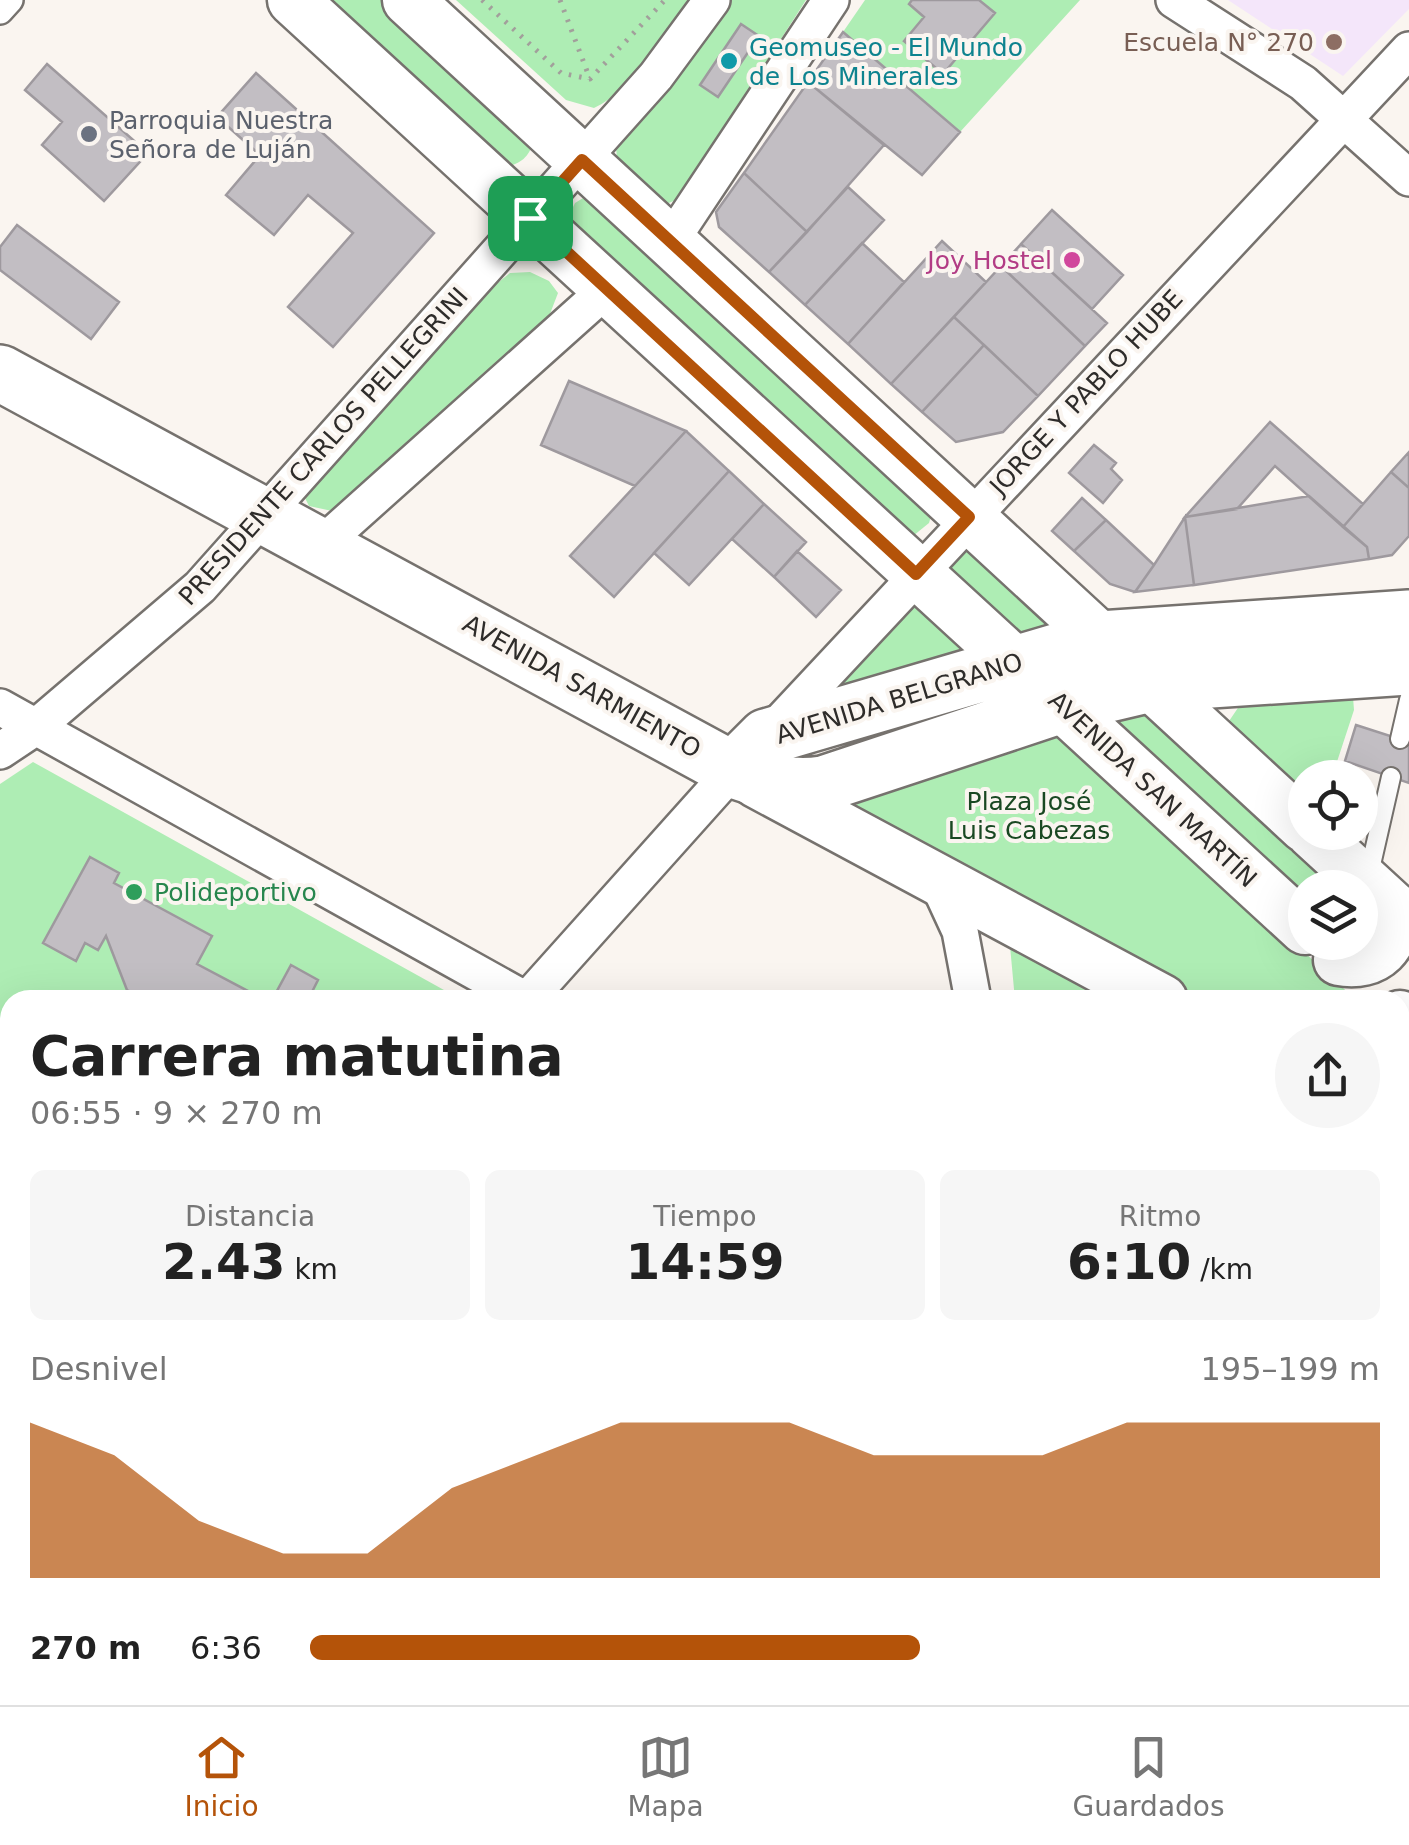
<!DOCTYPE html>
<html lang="es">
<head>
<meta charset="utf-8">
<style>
	body { margin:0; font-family:"DejaVu Sans",sans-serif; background:#f6f6f6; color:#222; height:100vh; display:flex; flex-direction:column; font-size:38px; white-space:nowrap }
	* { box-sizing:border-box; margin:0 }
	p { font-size:32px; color:#767676 }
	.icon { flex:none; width:55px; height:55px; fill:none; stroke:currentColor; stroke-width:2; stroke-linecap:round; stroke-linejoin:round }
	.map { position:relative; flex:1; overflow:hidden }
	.sheet { position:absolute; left:0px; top:990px; width:1410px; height:715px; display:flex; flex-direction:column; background:#fff; border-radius:30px 30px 0 0; box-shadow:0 10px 40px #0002 }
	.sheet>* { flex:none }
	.buttons { position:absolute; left:1288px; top:760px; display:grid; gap:20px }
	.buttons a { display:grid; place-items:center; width:90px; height:90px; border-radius:50%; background:#fff; box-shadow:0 10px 40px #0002; font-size:50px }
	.pin { position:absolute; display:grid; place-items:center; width:85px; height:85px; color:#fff; margin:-42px; border-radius:20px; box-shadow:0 5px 15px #0006 }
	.round { display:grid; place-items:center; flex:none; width:105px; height:105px; border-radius:52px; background:#f6f6f6 }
	.overview { display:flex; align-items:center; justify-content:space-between; height:170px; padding:0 30px }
	h1 { font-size:55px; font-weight:700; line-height:75px }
	.metrics { display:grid; grid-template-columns:repeat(3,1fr); gap:15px; height:170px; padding:10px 30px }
	.metrics div { display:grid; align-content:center; border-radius:15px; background:#f6f6f6; text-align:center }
	.metrics b { font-size:50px; font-weight:700 }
	.metrics small { font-size:28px; font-weight:400 }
	.metrics p { font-size:28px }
	.chart { height:280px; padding:20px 30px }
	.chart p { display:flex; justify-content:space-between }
	.chart svg { width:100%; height:180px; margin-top:10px; fill:#b45309; opacity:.7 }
	ul { padding:0 30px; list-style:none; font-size:32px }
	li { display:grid; grid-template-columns:160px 120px 1fr; align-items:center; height:75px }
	li i { height:25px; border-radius:12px; background:#b45309 }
	.menu { display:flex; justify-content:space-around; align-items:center; height:140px; border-top:2px solid #e0e0e0; background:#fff; font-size:28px; color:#767676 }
	.menu a { display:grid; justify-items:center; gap:5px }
	.menu .selected { color:#b45309 }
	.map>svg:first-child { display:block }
	.education { fill:#f4e6fa }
	.green { fill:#aeedb4 }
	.building { fill:#c2bec3; stroke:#9e999e; stroke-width:2.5 }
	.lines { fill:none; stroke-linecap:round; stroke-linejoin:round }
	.service-casing { stroke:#76726e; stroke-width:22 }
	.pedestrian-casing { stroke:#76726e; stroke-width:30 }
	.minor-casing { stroke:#76726e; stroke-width:40 }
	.secondary-casing { stroke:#76726e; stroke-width:55 }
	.trunk-casing { stroke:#76726e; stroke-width:60 }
	.path { stroke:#a29f9b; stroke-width:5; stroke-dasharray:2.5 8; stroke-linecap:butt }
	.service { stroke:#fff; stroke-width:18 }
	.pedestrian { stroke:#fff; stroke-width:25 }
	.minor { stroke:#fff; stroke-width:35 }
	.secondary { stroke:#fff; stroke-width:50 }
	.trunk { stroke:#fff; stroke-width:55 }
	.route-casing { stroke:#fff; stroke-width:20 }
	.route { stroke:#b45309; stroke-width:12 }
	.education-dot { fill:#8d6e63; stroke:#faf5f0; stroke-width:4 }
	.culture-dot { fill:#0f9aa8; stroke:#faf5f0; stroke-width:4 }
	.worship-dot { fill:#6b7280; stroke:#faf5f0; stroke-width:4 }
	.hotel-dot { fill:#d1479c; stroke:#faf5f0; stroke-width:4 }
	.leisure-dot { fill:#2e9e5b; stroke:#faf5f0; stroke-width:4 }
	.labels { text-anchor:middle; stroke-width:8; stroke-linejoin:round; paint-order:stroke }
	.education-label { font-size:25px; fill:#785e54; stroke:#faf5f0; text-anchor:end }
	.culture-label { font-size:25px; fill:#0d838f; stroke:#faf5f0; text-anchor:start }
	.worship-label { font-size:25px; fill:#5b616d; stroke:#faf5f0; text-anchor:start }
	.hotel-label { font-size:25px; fill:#b23c85; stroke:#faf5f0; text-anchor:end }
	.street-label { font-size:25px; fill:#2e2c2a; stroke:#faf5f0 }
	.park-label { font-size:25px; fill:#194822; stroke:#faf5f0 }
	.leisure-label { font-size:25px; fill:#27864d; stroke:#faf5f0; text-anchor:start }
</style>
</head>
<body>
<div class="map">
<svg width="1409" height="1705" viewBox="0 0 1409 1705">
	<rect width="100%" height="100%" fill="#faf5f0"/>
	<!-- education -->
	<path class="education" d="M1228,0H1409V9L1343,76Z"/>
	<!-- green -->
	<path class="green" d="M310,0H395L535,139C529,156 523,163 506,167Z
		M456,0H695C666,36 636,88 594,108L566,100Z
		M731,0H806L678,199L662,206L617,159L616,147Z
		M865,0H1080L960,132L843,32Z
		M588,195L932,513L929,523L913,536L564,225L575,203Z
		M530,272L549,281L558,293L548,319L343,505L332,511L309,506L302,492L310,480L495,285L510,273Z
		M964,551L975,552L1051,625L1016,636L949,578L950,567Z
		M913,602L969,650L829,691Z
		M1353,697L1354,710L1332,777L1305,778V816L1227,724L1242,702Z
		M1136,701L1352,887L1305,888V913L1096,712Z
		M1060,726L1356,1000H1191L871,828L856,813L857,798Z
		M33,762L462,1000H10V1035L0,1026V784Z
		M1010,946L1133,1000H1015Z
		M10,1204V1493L0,1486V1216Z
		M317,1695H916L915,1705H332Z"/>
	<!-- building -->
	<path class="building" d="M912,0H979L995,13L943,74L904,41L924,17L909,4Z
		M741,24L759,36L718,97L700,85Z
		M843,32L960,132L922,175L808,82Z
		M47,64L148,153L104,201L42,145L62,122L25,90Z
		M256,73L434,233L333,347L288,307L353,233L308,195L274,235L226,195L260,155L217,117Z
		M808,82L884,145L807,232L744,173Z
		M744,173L807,232L769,272L719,227L716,212Z
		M848,187L884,220L805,305L769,272Z
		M1052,210L1123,275L1092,309L1021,244Z
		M17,225L119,302L91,339L0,270V247Z
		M942,241L986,282L891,384L848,344Z
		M862,243L904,282L848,344L805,305Z
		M1021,244L1107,323L1085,346L1001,266Z
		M1001,266L1085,346L1038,396L954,317Z
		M954,317L984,345L922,412L891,384Z
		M984,345L1038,396L1003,432L956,442L922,412Z
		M569,381L686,431L635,486L541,445Z
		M1270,422L1363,504L1343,527L1275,466L1237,509L1185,517Z
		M686,431L729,471L614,597L570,556Z
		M1094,445L1116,463L1111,469L1122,480L1103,503L1069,473Z
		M1409,452V488L1391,472Z
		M729,471L764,504L689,585L654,553Z
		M1391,472L1409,488V536L1392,555L1369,559L1367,547L1343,527Z
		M1309,496L1367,547L1369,559L1194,585L1185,517Z
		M1082,498L1106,520L1074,551L1052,531Z
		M764,504L806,542L774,577L732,539Z
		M1185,517L1194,585L1135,592L1154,565Z
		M1106,520L1154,565L1135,592L1110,584L1074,551Z
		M797,551L841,590L816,617L774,577Z
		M1356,725L1409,742V783L1345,761Z
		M90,857L119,873L114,883L212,936L197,964L265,1000H146L127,990L106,936L98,950L85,943L76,961L43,943Z
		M291,965L318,980L313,990L330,1000H272Z
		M0,1061L10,1070V1169L0,1181Z"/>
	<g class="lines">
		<defs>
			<path id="service" d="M1400,739L1409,700
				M1368,878L1391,777"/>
			<path id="pedestrian" d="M0,11L10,0"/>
			<path id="minor" d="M1174,0L1303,83L1409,178
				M670,242L831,0
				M321,545L607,289
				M0,707L526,1000
				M771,732L1409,50
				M0,751L36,727L200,587L656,76L712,0
				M936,879L960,931L973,1000
				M527,1000L733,770
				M1400,1475L1409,1480
				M964,1705V1695"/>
			<path id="secondary" d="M293,0L1305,929
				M408,0L1305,827
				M756,782L1162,1000
				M1311,832L1409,922
				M1339,960C1375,967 1399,944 1393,907
				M1400,1016L1409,1025
				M1400,1114L1409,1105"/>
			<path id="trunk" d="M0,373L733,770C765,781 789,789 823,784L1062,705L1151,684L1409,667
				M733,770L766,737L1100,639L1409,618"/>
		</defs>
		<!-- service casing -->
		<use href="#service" class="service-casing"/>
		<!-- pedestrian casing -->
		<use href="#pedestrian" class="pedestrian-casing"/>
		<!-- minor casing -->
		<use href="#minor" class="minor-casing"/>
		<!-- secondary casing -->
		<use href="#secondary" class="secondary-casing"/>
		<!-- trunk casing -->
		<use href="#trunk" class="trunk-casing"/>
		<!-- path -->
		<path class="path" d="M482,0L561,73L590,79L665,0
			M560,0L590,79"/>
		<!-- service -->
		<use href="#service" class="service"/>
		<!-- pedestrian -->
		<use href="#pedestrian" class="pedestrian"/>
		<!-- minor -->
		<use href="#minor" class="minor"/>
		<!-- secondary -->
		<use href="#secondary" class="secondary"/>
		<!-- trunk -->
		<use href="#trunk" class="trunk"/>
	</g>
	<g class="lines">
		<defs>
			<path id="route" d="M582,160L969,517L916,574L530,218Z"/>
		</defs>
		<!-- route casing -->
		<use href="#route" class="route-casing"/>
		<!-- route -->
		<use href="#route" class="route"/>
	</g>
	<!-- markers -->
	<circle class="education-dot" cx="1334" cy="42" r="10"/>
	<circle class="culture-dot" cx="729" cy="61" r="10"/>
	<circle class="worship-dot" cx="89" cy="134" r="10"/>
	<circle class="hotel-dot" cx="1072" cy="260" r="10"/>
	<circle class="leisure-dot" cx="134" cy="892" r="10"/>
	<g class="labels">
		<!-- education labels -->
		<g class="education-label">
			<text x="1314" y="51">Escuela N° 270</text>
		</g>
		<!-- culture labels -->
		<g class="culture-label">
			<text x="749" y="56">Geomuseo - El Mundo<tspan x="749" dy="29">de Los Minerales</tspan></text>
		</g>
		<!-- worship labels -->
		<g class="worship-label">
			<text x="109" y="129">Parroquia Nuestra<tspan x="109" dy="29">Señora de Luján</tspan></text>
		</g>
		<!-- hotel labels -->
		<g class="hotel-label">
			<text x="1052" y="269">Joy Hostel</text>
		</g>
		<!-- street labels -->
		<g class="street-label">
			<text transform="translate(1086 392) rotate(-47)" y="9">JORGE Y PABLO HUBE</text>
			<text transform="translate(323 446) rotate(-48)" y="9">PRESIDENTE CARLOS PELLEGRINI</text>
			<text transform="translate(582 686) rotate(29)" y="9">AVENIDA SARMIENTO</text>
			<text transform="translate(899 698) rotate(-17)" y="9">AVENIDA BELGRANO</text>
			<text transform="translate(1153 789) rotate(43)" y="9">AVENIDA SAN MARTÍN</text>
		</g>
		<!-- park labels -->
		<g class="park-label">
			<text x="1029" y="810">Plaza José<tspan x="1029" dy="29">Luis Cabezas</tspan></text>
		</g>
		<!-- leisure labels -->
		<g class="leisure-label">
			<text x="154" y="901">Polideportivo</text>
		</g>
	</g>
</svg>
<div class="buttons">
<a><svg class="icon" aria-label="locate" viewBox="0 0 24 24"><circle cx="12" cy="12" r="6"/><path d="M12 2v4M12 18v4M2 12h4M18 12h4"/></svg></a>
<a><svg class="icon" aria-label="layers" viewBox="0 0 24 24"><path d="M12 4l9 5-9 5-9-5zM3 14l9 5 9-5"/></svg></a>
</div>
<div class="pin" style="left:530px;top:218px;background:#1e9e55"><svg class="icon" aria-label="arrive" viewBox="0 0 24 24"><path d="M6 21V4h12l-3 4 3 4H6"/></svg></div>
<section class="sheet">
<div class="overview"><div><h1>Carrera matutina</h1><p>06:55 · 9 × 270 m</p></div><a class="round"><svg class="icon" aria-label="share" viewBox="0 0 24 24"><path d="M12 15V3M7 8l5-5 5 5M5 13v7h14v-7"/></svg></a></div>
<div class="metrics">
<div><p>Distancia</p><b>2.43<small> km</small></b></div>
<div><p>Tiempo</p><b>14:59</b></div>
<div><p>Ritmo</p><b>6:10<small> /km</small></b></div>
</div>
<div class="chart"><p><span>Desnivel</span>195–199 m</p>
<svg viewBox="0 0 160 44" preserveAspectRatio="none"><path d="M0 44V6L10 14L20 30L30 38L40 38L50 22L60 14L70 6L80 6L90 6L100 14L110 14L120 14L130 6L140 6L150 6L160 6V44z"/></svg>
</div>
<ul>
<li><b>270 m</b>6:36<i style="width:57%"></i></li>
</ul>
</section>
</div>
<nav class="menu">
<a class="selected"><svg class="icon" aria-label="home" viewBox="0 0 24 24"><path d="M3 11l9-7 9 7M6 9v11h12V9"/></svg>Inicio</a>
<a><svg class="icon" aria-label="map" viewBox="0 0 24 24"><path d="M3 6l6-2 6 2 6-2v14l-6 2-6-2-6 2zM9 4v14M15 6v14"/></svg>Mapa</a>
<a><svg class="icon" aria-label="saved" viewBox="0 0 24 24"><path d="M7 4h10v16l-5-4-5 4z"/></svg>Guardados</a>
</nav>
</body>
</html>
